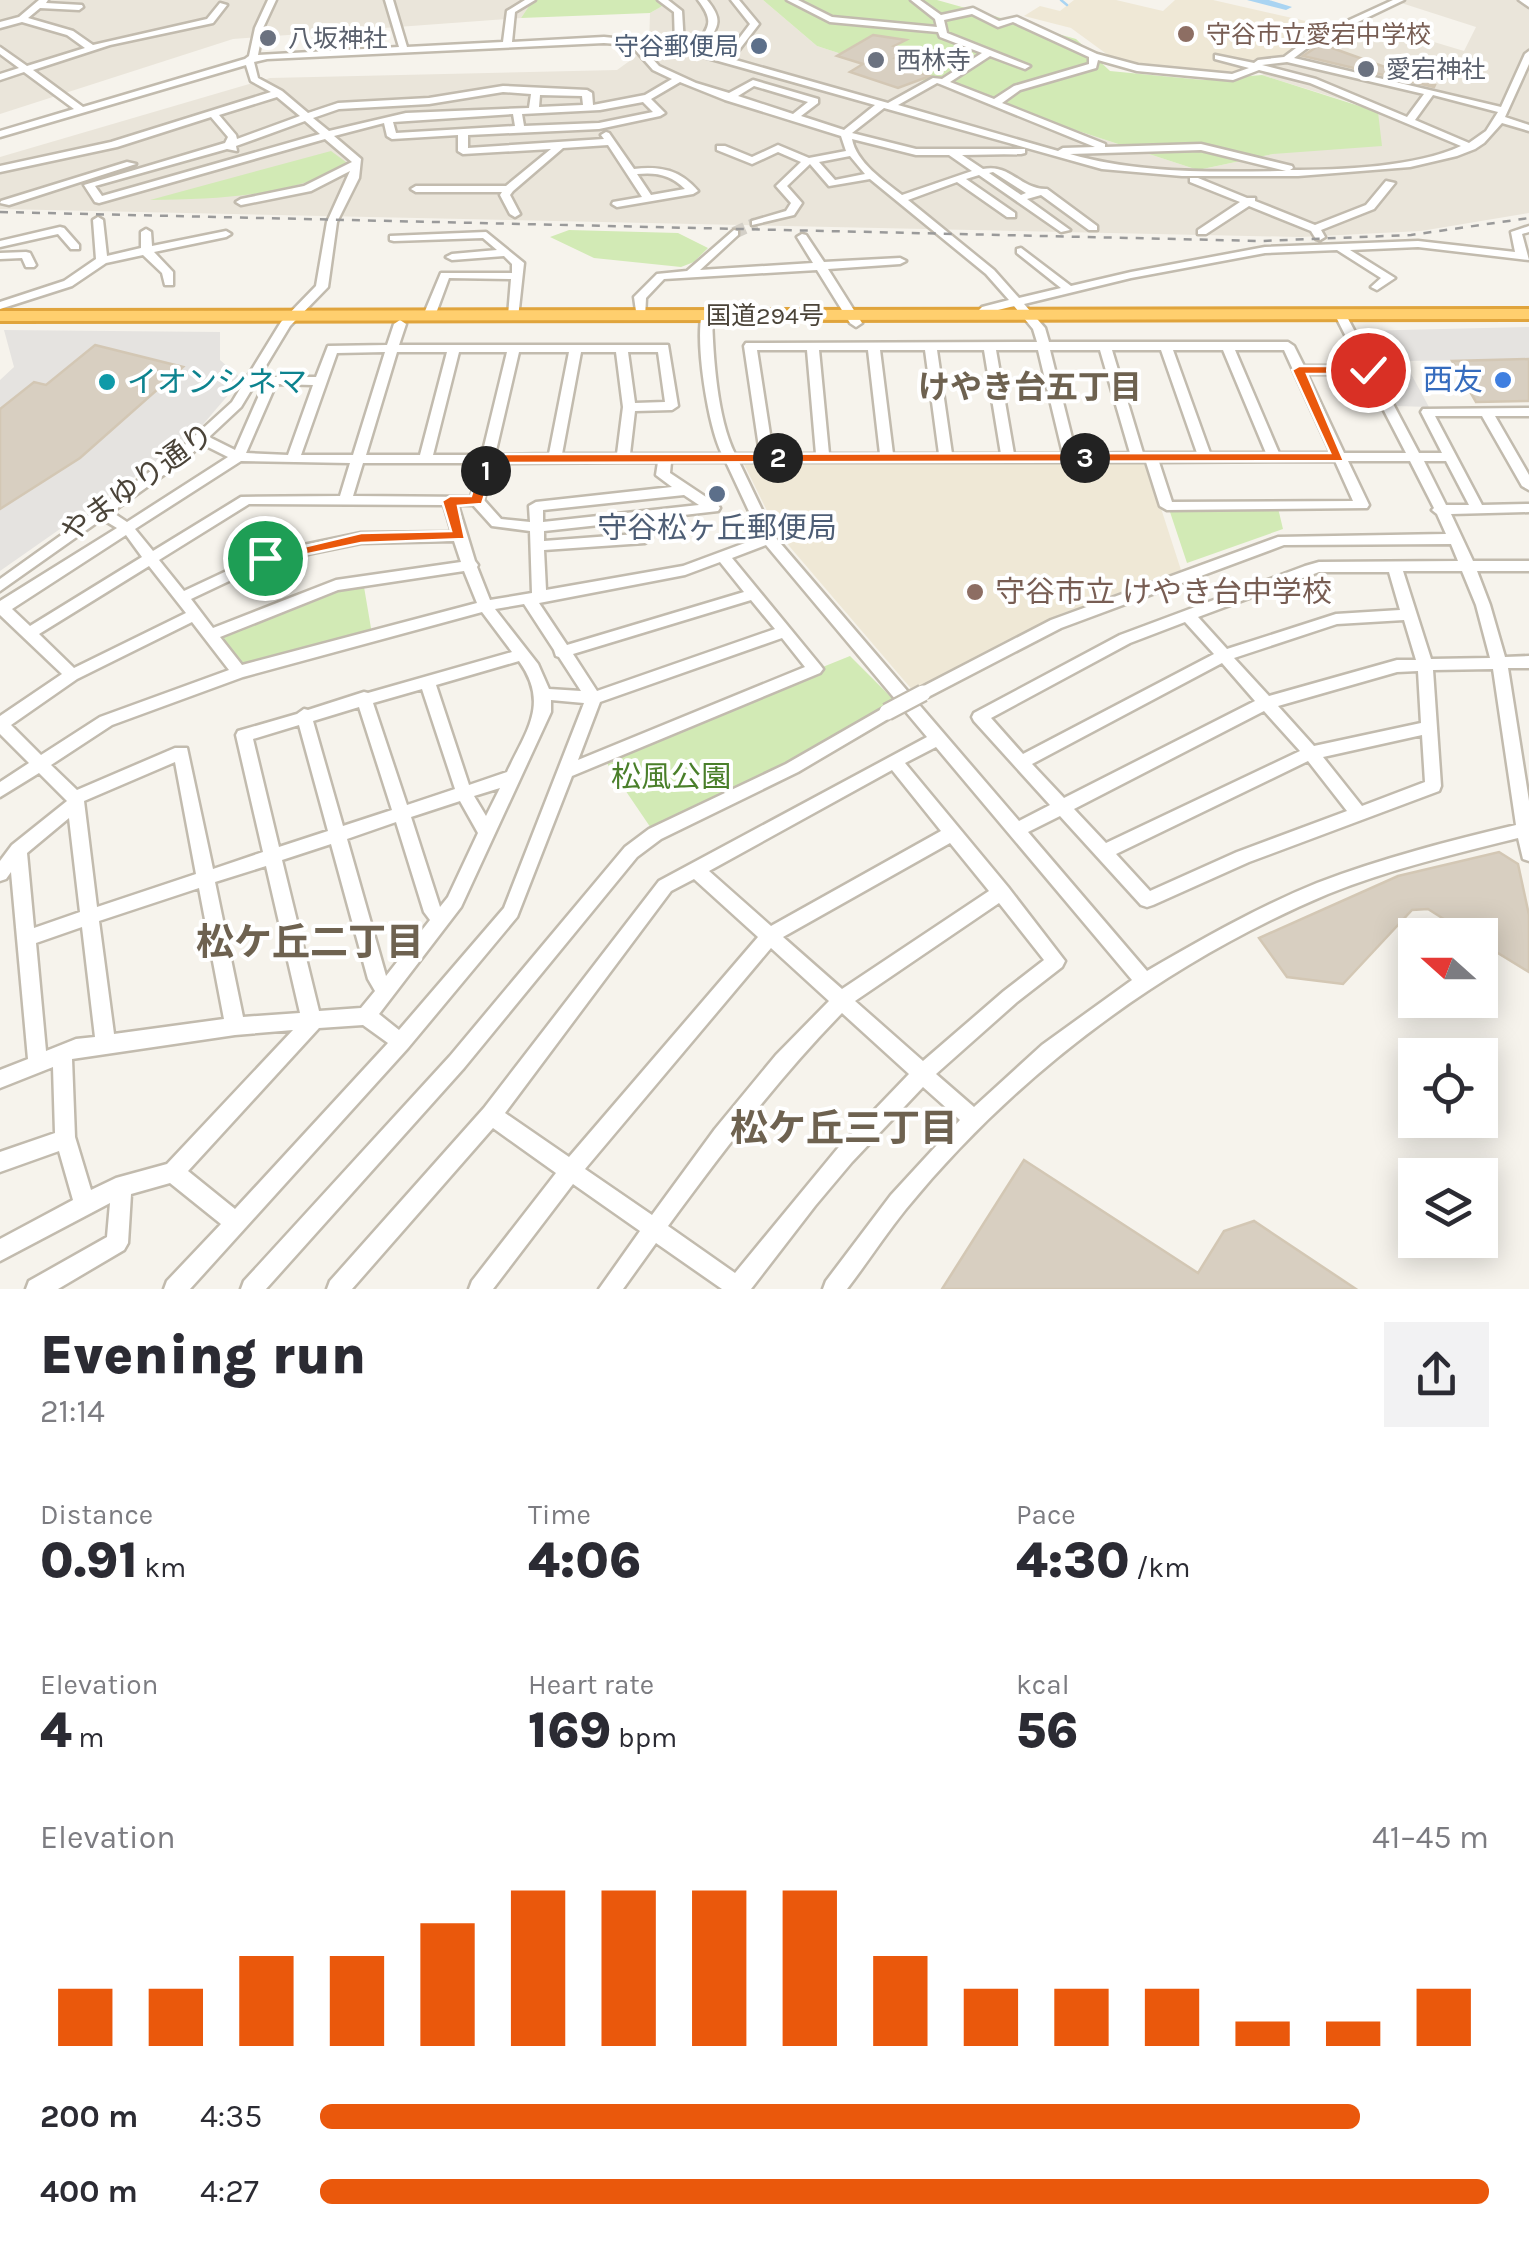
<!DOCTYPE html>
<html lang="en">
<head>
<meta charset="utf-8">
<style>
	body { margin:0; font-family:Karla,"Noto Sans JP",sans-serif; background:#f2f2f3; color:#2b2b33; height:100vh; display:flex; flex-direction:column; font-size:38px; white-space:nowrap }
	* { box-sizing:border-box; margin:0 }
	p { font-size:32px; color:#7c7c81 }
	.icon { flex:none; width:55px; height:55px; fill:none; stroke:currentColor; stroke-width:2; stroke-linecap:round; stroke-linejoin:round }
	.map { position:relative; height:1289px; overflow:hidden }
	.sheet { display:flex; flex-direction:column; background:#fff; flex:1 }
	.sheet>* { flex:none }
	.needle { width:65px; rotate:291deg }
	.fabs { position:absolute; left:1398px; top:918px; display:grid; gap:20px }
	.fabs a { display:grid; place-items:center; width:100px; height:100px; border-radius:0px; background:#fff; box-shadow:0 5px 25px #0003; font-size:50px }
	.pin { position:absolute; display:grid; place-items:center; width:85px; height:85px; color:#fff; margin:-42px; border:5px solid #fff; border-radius:50%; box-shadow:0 2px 10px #0007 }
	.km { position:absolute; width:50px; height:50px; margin:-25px; border-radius:50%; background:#222; color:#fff; font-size:28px; line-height:50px; text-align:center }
	.round { display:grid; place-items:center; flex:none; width:105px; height:105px; border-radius:0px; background:#f2f2f3 }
	.head { display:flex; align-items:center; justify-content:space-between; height:170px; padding:0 40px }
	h1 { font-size:55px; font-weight:800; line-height:75px }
	.metrics { display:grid; grid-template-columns:repeat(3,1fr); gap:15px; height:170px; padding:10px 40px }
	.metrics div { display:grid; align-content:center }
	.metrics b { font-size:50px; font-weight:800 }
	.metrics small { font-size:28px; font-weight:400 }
	.metrics p { font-size:28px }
	.chart { height:280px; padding:20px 40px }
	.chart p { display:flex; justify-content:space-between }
	.chart svg { width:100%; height:180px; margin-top:10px; stroke:#ea580c; stroke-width:6 }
	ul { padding:0 40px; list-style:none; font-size:32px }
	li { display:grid; grid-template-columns:160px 120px 1fr; align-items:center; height:75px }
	li i { height:25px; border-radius:12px; background:#ea580c }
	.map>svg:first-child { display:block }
	.residential { fill:#eae5da }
	.education { fill:#efe8d6 }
	.green { fill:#d2eab5 }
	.parking { fill:#e5e3e0 }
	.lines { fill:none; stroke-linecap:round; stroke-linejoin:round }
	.stream { stroke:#a9d4f2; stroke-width:2.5 }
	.river { fill:#a9d4f2; fill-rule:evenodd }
	.building { fill:#d8cfc1; stroke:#d3c7b4; stroke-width:2.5 }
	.minor-tunnel { stroke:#d4d0c8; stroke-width:12; stroke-dasharray:12 6; stroke-linecap:butt }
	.minor-casing { stroke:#c2bbae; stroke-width:5 }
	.highway-casing { stroke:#e0a43c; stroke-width:6 }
	.minor { fill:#fff; fill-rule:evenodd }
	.highway { fill:#ffcf6e; fill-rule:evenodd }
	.rail { stroke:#9a9a9a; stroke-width:2.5; stroke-dasharray:8 8; stroke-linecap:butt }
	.minor-bridge-casing { stroke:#c2bbae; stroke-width:20; stroke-linecap:butt }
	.minor-bridge { stroke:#fff; stroke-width:15 }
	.route { fill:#ea580c; stroke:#fff; stroke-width:2.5 }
	.education-dot { fill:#8d6e63; stroke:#fff; stroke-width:4 }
	.worship-dot { fill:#6b7280; stroke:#fff; stroke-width:4 }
	.service-dot { fill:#5c6f8a; stroke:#fff; stroke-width:4 }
	.shop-dot { fill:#3f7fe0; stroke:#fff; stroke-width:4 }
	.culture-dot { fill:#0f9aa8; stroke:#fff; stroke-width:4 }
	.labels { text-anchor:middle; stroke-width:8; stroke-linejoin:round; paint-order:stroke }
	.far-education-label { font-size:25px; fill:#785e54; stroke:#fff; text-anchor:start }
	.far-worship-label { font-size:25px; fill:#5b616d; stroke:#fff; text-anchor:start }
	.far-service-label { font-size:25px; fill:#4e5e75; stroke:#fff; text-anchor:end }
	.far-street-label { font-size:25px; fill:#4b4439; stroke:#fff }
	.shop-label { font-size:30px; fill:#366cbe; stroke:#fff; text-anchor:end }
	.culture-label { font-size:30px; fill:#0d838f; stroke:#fff; text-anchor:start }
	.street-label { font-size:30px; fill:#4b4439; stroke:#fff }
	.service-label { font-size:30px; fill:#4e5e75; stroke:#fff }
	.education-label { font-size:30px; fill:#785e54; stroke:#fff; text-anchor:start }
	.park-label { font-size:30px; fill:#4a7f2a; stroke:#fff }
	.neighbourhood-label { font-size:32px; font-weight:bold; fill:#6e6250; stroke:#fff }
	.near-neighbourhood-label { font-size:38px; font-weight:bold; fill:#6e6250; stroke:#fff }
</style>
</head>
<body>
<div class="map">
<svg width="1529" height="1289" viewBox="0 0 1529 1289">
	<rect width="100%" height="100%" fill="#f6f3ec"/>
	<!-- residential -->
	<path class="residential" d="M0,0H533L521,18L233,39L0,114Z
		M673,0H763L817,46L1198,170L1273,154L1378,111L1262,75L1342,27L1374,24L1464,51L1476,27L1392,0H1529V213L1421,231L1300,237L0,209V157L270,78L617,70L649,47L650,13Z"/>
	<!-- education -->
	<path class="education" d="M1074,0H1116L1163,11L1175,0H1213L1310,22L1283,40L1299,45L1280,58L1242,66L1245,76L1233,77L1123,66L1071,28L1024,16L1040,6L1060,11Z
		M1145,459L1181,570L1061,614L914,692L790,547L772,521L743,462Z"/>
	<!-- green -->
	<path class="green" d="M533,0H673L650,13L521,18Z
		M763,0H937L1076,39L1110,71L1203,80L1262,75L1378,112L1382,146L1273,154L1198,170L817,46Z
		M331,151L350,165C285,197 221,199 150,200Z
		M569,230L678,233L708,248L694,262L681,267L594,258L550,237Z
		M1278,508L1283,529L1187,563L1169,509Z
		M363,581L372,634L239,672L211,635L336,585Z
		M850,656L894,700L791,768L655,834L602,756Z"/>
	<!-- parking -->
	<path class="parking" d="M1529,327V359L1404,361L1429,407L1396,406L1358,331Z
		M4,330L220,332V360L242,379L193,436L0,571V380L14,367Z"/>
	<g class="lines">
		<!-- stream -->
		<path class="stream" d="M1061,0L1067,5"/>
		<!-- river -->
		<path class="river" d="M1247,0H1269L1292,7L1286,10Z"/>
	</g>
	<!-- building -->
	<path class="building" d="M873,35L906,40L894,46L907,50L895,58L915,64L908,69L930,76L898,88L850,72L863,64L837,56Z
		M1321,44L1435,85L1434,87L1303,56Z
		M95,345L183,367L80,458L0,509V409L34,382L46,385Z
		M1529,359V401L1476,402L1452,361Z
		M1499,852L1518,864L1529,915V972L1480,942V935H1469L1428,909L1412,910L1343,984L1287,977L1259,938L1398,876Z
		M1024,1160L1198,1273L1224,1231L1254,1221L1356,1289H942Z"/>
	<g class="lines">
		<!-- minor-tunnel -->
		<path class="minor-tunnel" d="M734,233L756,223"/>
		<defs>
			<path id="minor" d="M39,0H48L46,3L82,5L83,7L79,10L40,8L28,18L73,31L93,45L207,19L220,3L227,5L213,23L110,45L33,70L83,107L245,59L249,56L255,28L268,0H276L263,28L258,55L399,47L385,0H393L407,47L503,42L507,11L525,0H535L515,12L512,42L604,37L675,44L674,12L658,0H668L682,11L684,45L694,48C709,27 715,22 698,0H707C726,23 716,28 702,50L725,57L750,24L731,0H739L759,24L732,59L888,103L933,78L942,79L982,53L940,37L938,32L830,22L787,0H798L832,17L937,27L935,19L911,0H920L941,15L973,8L999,21L1017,17L1097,54L1138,65L1232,74L1249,68L1215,59V55L1254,63L1258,60L1284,57L1308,39L1393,0H1404L1314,43L1294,58L1501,107L1525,54L1529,51V64L1505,117L1529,125V131L1502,123L1484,143L1475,149L1457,156L1410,167L1298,176H1182L1102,169L884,108L852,133L916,149H1025V153L1021,154L962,155L983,169C1010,163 1021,190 1047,189L1097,226V230H1089L1041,195L1027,199L1070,230L1061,232L979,175L966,179L1015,213V217H1007L957,182L908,200L994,270L1019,298L1061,288L1017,253V249L1021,248L1071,286L1131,272L1265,247L1418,241L1515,252L1511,232L1529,226V232L1522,234L1529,260L1418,247L1350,250L1395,278L1377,290L1371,287L1381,278L1337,250L1265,253L1131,278L1024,304L1045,328L1049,342H1288L1294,346L1304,366H1361L1335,315L1337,313H1345L1419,453H1442L1421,412L1423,409L1529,408V416H1495L1529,475V490L1522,486L1482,416H1435L1482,505L1529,504V512L1451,514L1473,561H1529V571H1477L1490,605L1505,657L1529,656V668H1508L1529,801V861L1523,859L1518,838C1454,854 1390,869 1328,894C1165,963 1018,1072 906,1209C885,1235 867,1263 847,1289H823L826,1281L891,1195L960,1120L923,1087L852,1162L815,1206L751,1289H722L656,1243L623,1289H599L640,1231L573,1184L493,1289H469L472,1281L556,1173L493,1128L352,1289H327L330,1281L484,1108L659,881L927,737L766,545L732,558L820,665L823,669L820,673L572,776L517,917L408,1048L190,1289H164L167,1281L221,1224L170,1183L131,1194L128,1243L124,1250L58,1289H26L29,1281L107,1237L110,1203L0,1261V1239L73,1200L59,1151L0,1172V1152L55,1133L53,1067L0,1088V1070L28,1059L11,872L6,879L0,881V861L12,845L67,801L39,773L0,797V782L29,763L0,734V716L62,674L0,615V601L117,528L102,519L0,591V579L176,453L232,402L281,322L316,286L327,222L350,171L311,191L241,205L236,202L241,199L304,186L352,162L325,139L99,203L95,202L84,185L225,143L228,137L211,117L117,147L0,172V166L111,142L271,92L251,81L246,65L0,137V131L74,109L24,72L0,80V74L19,68L0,54V47L27,66L85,48L67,35L22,22L0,28V22L19,17ZM972,14L998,27L1013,22L1089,57V64L1014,86L994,99L950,82L990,56L1025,69L1030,66L947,33L944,20ZM604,43L631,45L653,70L672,79L645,95L593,105L592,93L587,90L503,86L429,98L338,103L308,113L282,91L258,78L254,62L267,59ZM641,46L679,50L875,105L844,130L801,116L818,103V99L753,80L729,93L696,83L659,66ZM1098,60L1137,71L1233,80L1259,70L1310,83L1461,146C1417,167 1340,170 1290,170L1293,168L1292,166L1201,144L1105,147V144L1002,103L1020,90L1096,68ZM1287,62L1424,94L1407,117L1316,79L1262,65ZM680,82L725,100L841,136L846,151L809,158L778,145L752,157L725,146H717V150L752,164L778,152L801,162L776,186L791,203L786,211L752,221V225L794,215L802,203L787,186L810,164L829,186L870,179L986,274L1009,300L982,307L974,315L976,317H984L990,312L1014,306L1033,329L1037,342L746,343L744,346L760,454H735C717,418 713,355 712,315L706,312L702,313C695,343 708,426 722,454H630L635,411L672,410L678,406L668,345H399L406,324L400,320L394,324L387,345L328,346L316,377H267L235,450L209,437L241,407L290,326L328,287L337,222L359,178L361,159L334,136L384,123L387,136L392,139L458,135V151L463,154L551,149L506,186H416L411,189L416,192H502L500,195L510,214L515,217L520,214L510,195L513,191L563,148L608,145L642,197L613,202L612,204L617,207L693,194L698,191C680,170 661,166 634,169L609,133L606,132L601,135L604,139L468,148V135L599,129L660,116L665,113L651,99ZM937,83L940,84L1095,147L1063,148L1058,151L898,105ZM754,86L808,102L793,114L738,96ZM503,92L531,94L529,108L406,113L329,131L313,118L339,109L429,104ZM540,95L582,96L583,105L539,107ZM1433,95L1498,112L1486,131L1469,143L1415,120ZM277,97L300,116L237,139L236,135L219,115ZM643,102L653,112L599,123L524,126L522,114L600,110ZM513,114L515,126L396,133L393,122ZM305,121L320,134L102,196L95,186L227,149L237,151L236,146ZM852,139L916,155H949L972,171L902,195C884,181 856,162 852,139ZM1201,150L1286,171C1213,172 1140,174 1070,154ZM850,156L865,174L835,180L819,162ZM993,172L1026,193L1021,195L989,173ZM637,174C657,172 671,175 685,189L651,195ZM757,350H807L816,454H773ZM819,350H868L880,454H829ZM880,350H925L939,454H893ZM937,350H984L1001,454H952ZM996,350H1038L1063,454H1014ZM1050,350H1100L1130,453L1076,454ZM1112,350H1161L1197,453H1143ZM1173,350H1223L1266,453H1210ZM1235,350H1284L1331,453H1279ZM385,352L353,455H301L337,353ZM397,352H447L420,455H366ZM459,352H507L482,455H433ZM519,352H569L549,454L495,455ZM581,352H616L623,407L617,454H562ZM628,352H658L665,402L635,403ZM1307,374H1365L1406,453H1344ZM276,384L313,385L288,455L246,453ZM202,444L228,457L127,522L112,512L186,459ZM241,461L350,463L340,496L241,497L153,551L135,529ZM1335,461L1353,501L1172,502L1159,462ZM1348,461H1410L1434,508L1432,510L1437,514L1446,534L1278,537L1051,620L918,689L915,693L918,697H928L1061,628L1284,545L1451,544L1458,561L1319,562L1305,566L1120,635L974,713L972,717L974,721L1050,805L1019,821L775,537L739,462H1146L1160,506L1167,510L1367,508L1369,505ZM1424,461H1446L1469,505H1446ZM658,462L656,475L672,487L536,502L529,506L530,522L501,519L484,500L493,463ZM671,462H726L761,537L683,566L546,590L544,550L645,543L652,538L649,519L718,511L720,508L718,505L670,473ZM363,463H480L471,497L353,496ZM684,495L699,505L543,522V510ZM249,504L444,505L452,532L361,533L265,553L184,591L159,560ZM458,505H473L492,526L530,531L532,593L490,600L477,567L478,565L475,561ZM636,521L637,534L544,541V531ZM126,535L142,557L30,626L12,609ZM454,541L461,562L336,580L213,628L191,599L269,562L361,543ZM720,562L744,592L567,645L539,603L685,575ZM149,566L186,613L74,668L39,634ZM464,571L477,603L242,665L220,637L338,590ZM1403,571H1462L1476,605L1490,658L1431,659ZM1319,572H1389L1400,610L1336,614L1227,649L1198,617ZM751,600L775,629L597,691L573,654ZM524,604L554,650L556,656L559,657L581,691L549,689L538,664L495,609ZM482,612L512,652L368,693L364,692L308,710L304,709L297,714L238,731L236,735L263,852L213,869L187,748H175L77,790L51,765L112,725L243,677ZM1404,620L1416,660H1397L1269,696L1234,658L1337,624ZM192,622L229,670L100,717L41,755L11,725L77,679ZM1185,622L1214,654L1023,754L991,718L1130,643ZM782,638L805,667L578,760L600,702ZM519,661C550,704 526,731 507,772L469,785L436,685ZM1222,663L1255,701L1064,798L1032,764ZM1493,669L1516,825C1449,841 1382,858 1317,883C1258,907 1202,939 1147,971L1028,832L1060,816L1141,905L1147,907L1153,905L1249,862L1439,791L1441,786L1433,670ZM1418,671L1421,723L1314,746L1278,706L1397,672ZM422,689L455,789L407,805L373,703ZM551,700L584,703L504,908L399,1030L379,1014L461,907L551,712ZM359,707L392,810L343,826L313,721ZM1264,711L1300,751L1106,843L1074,809ZM299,725L328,831L279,847L253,739ZM1422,735L1425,782L1362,806L1323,757ZM936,747L1132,980L1042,1045L974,1107L936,1074L1017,1002L1062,967L1065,961L1008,887L905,763ZM1308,761L1347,811L1237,852L1150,891L1116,854ZM175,762L196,874L97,907L84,801ZM892,770L941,831L771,926L709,871ZM500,788L486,816L474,796ZM460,801L478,833L448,897L440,907L411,817ZM69,818L80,912L34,928L27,853ZM396,822L424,912L430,920L386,976L347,839ZM950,843L989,891L842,989L783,937ZM331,844L368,979L375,991L361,1008L319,1011L282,860ZM266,866L300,1013L243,1017L215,882ZM694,879L758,937L569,1157L505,1113L671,891ZM199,888L224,1019L114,1034L99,921ZM999,903L1044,960L1004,991L923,1061L855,1001ZM82,927L95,1037L76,1039L46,1051L36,943ZM771,948L829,1001L776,1055L715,1129L652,1215L585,1169ZM842,1013L909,1074L838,1148L735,1273L668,1226C724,1150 776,1081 842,1013ZM363,1025L388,1043L235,1209L188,1171L319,1028ZM293,1030L167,1164L116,1178L91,1190L75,1137L72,1059L235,1035Z
				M1519,0H1529V7Z
				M127,162L136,164L9,205L0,203L1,201Z
				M1190,178H1198L1247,198H1255V201L1315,225L1366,205L1386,181L1395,183L1374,209L1321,230L1325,237L1320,240L1316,239L1311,231L1249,206L1206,234H1198V230L1240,202L1190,182Z
				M98,217L103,220L107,256L141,248V232L146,229L151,232L152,246L226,231L231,234L226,237L154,252L173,272V285H165L162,273L143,255L106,263L72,286L0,309V302L64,281L96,259L93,220Z
				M60,227L64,228L79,245V249H71L58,234L0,247V241Z
				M734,230L738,231V235L700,270L813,263L797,237L802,234L806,235L824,262L900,258L906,261L900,264L828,269L862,323L856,327L850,323L817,270L664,279L646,298L645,318H637L634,297L657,274L687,271Z
				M486,232L524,263L518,318H510L508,316L511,279L449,278L435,316L433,318H425L423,316L441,273H512V264L504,256L452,260L446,257L452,254L497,250L483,238L394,241L390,240V236Z
				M26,252L30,253L36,265L34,267H26L22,258L0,259V253Z
				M887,706L893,708L895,712L893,716L798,772L661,839L637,857L464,1068L266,1289H241L244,1281L450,1056L625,847L649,829L786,764Z"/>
			<path id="highway" d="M1529,309V319L0,321V311Z"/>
		</defs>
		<!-- minor casing -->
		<use href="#minor" class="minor-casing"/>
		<!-- highway casing -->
		<use href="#highway" class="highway-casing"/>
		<!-- minor -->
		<use href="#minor" class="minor"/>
		<!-- highway -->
		<use href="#highway" class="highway"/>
		<!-- rail -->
		<path class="rail" d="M0,212L1261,241L1411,235L1529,218"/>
		<defs>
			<path id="minor-bridge" d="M887,712L923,693"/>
		</defs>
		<!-- minor-bridge casing -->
		<use href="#minor-bridge" class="minor-bridge-casing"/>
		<!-- minor-bridge -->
		<use href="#minor-bridge" class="minor-bridge"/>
	</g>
	<!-- route -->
	<path class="route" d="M1299,366H1368L1374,370L1368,374H1307L1344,461L495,463L482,504L458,506L465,539L361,543L265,563L257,558L361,533L451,531L442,501L450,496H471L482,459L489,454L1330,453L1292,370Z"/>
	<!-- markers -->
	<g class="education-dot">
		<circle cx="1186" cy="34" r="10"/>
		<circle cx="975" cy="592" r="10"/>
	</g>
	<g class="worship-dot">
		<circle cx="268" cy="38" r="10"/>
		<circle cx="876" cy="60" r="10"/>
		<circle cx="1366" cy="69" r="10"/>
	</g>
	<g class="service-dot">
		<circle cx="759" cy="46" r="10"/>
		<circle cx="717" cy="494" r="10"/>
	</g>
	<circle class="shop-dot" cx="1503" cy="380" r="10"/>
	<circle class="culture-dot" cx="107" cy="382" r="10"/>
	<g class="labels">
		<!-- far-education labels -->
		<g class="far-education-label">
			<text x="1206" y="43">守谷市立愛宕中学校</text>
		</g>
		<!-- far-worship labels -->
		<g class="far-worship-label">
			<text x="288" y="47">八坂神社</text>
			<text x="896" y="69">西林寺</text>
			<text x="1386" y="78">愛宕神社</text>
		</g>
		<!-- far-service labels -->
		<g class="far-service-label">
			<text x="739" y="55">守谷郵便局</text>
		</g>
		<!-- far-street labels -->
		<g class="far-street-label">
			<text x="765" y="324">国道294号</text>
		</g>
		<!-- shop labels -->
		<g class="shop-label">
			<text x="1483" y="390">西友</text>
		</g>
		<!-- culture labels -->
		<g class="culture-label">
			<text x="127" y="392">イオンシネマ</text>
		</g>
		<!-- street labels -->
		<g class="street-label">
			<text transform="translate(137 483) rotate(-36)" y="10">やまゆり通り</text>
		</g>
		<!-- service labels -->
		<g class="service-label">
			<text x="717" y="538">守谷松ヶ丘郵便局</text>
		</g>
		<!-- education labels -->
		<g class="education-label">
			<text x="995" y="602">守谷市立 けやき台中学校</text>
		</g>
		<!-- park labels -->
		<g class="park-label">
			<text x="671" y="787">松風公園</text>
		</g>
		<!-- neighbourhood labels -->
		<g class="neighbourhood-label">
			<text x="1030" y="398">けやき台五丁目</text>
		</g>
		<!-- near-neighbourhood labels -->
		<g class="near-neighbourhood-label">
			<text x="310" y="955">松ケ丘二丁目</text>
			<text x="844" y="1141">松ケ丘三丁目</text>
		</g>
	</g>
</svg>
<div class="fabs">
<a><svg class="needle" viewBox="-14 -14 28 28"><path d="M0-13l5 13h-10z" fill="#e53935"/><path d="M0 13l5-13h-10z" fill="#7c7c81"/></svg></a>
<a><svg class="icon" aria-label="locate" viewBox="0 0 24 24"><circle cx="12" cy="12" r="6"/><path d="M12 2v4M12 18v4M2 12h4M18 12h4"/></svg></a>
<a><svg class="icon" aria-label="layers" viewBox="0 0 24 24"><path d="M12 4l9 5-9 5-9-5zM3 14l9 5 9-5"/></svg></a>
</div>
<div class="pin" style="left:265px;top:558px;background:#1e9e55"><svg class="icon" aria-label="arrive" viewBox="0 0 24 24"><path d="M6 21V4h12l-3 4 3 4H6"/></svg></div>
<div class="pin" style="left:1368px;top:370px;background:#d93025"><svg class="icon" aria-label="check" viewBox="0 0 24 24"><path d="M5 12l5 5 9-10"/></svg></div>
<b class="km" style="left:486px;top:471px">1</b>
<b class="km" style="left:778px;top:458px">2</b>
<b class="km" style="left:1085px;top:458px">3</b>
</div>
<section class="sheet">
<div class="head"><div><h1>Evening run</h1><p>21:14</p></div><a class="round"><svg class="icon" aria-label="share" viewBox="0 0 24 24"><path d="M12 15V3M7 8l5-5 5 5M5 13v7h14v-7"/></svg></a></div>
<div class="metrics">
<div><p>Distance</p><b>0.91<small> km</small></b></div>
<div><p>Time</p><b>4:06</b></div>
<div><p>Pace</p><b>4:30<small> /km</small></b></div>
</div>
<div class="metrics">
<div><p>Elevation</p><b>4<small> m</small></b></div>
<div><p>Heart rate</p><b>169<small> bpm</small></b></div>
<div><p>kcal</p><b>56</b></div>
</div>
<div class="chart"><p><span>Elevation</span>41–45 m</p>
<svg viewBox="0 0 160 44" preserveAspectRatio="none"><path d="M5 44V30M15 44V30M25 44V22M35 44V22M45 44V14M55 44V6M65 44V6M75 44V6M85 44V6M95 44V22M105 44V30M115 44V30M125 44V30M135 44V38M145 44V38M155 44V30"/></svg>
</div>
<ul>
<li><b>200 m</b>4:35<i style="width:89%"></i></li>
<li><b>400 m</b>4:27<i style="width:100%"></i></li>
</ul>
</section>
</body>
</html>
